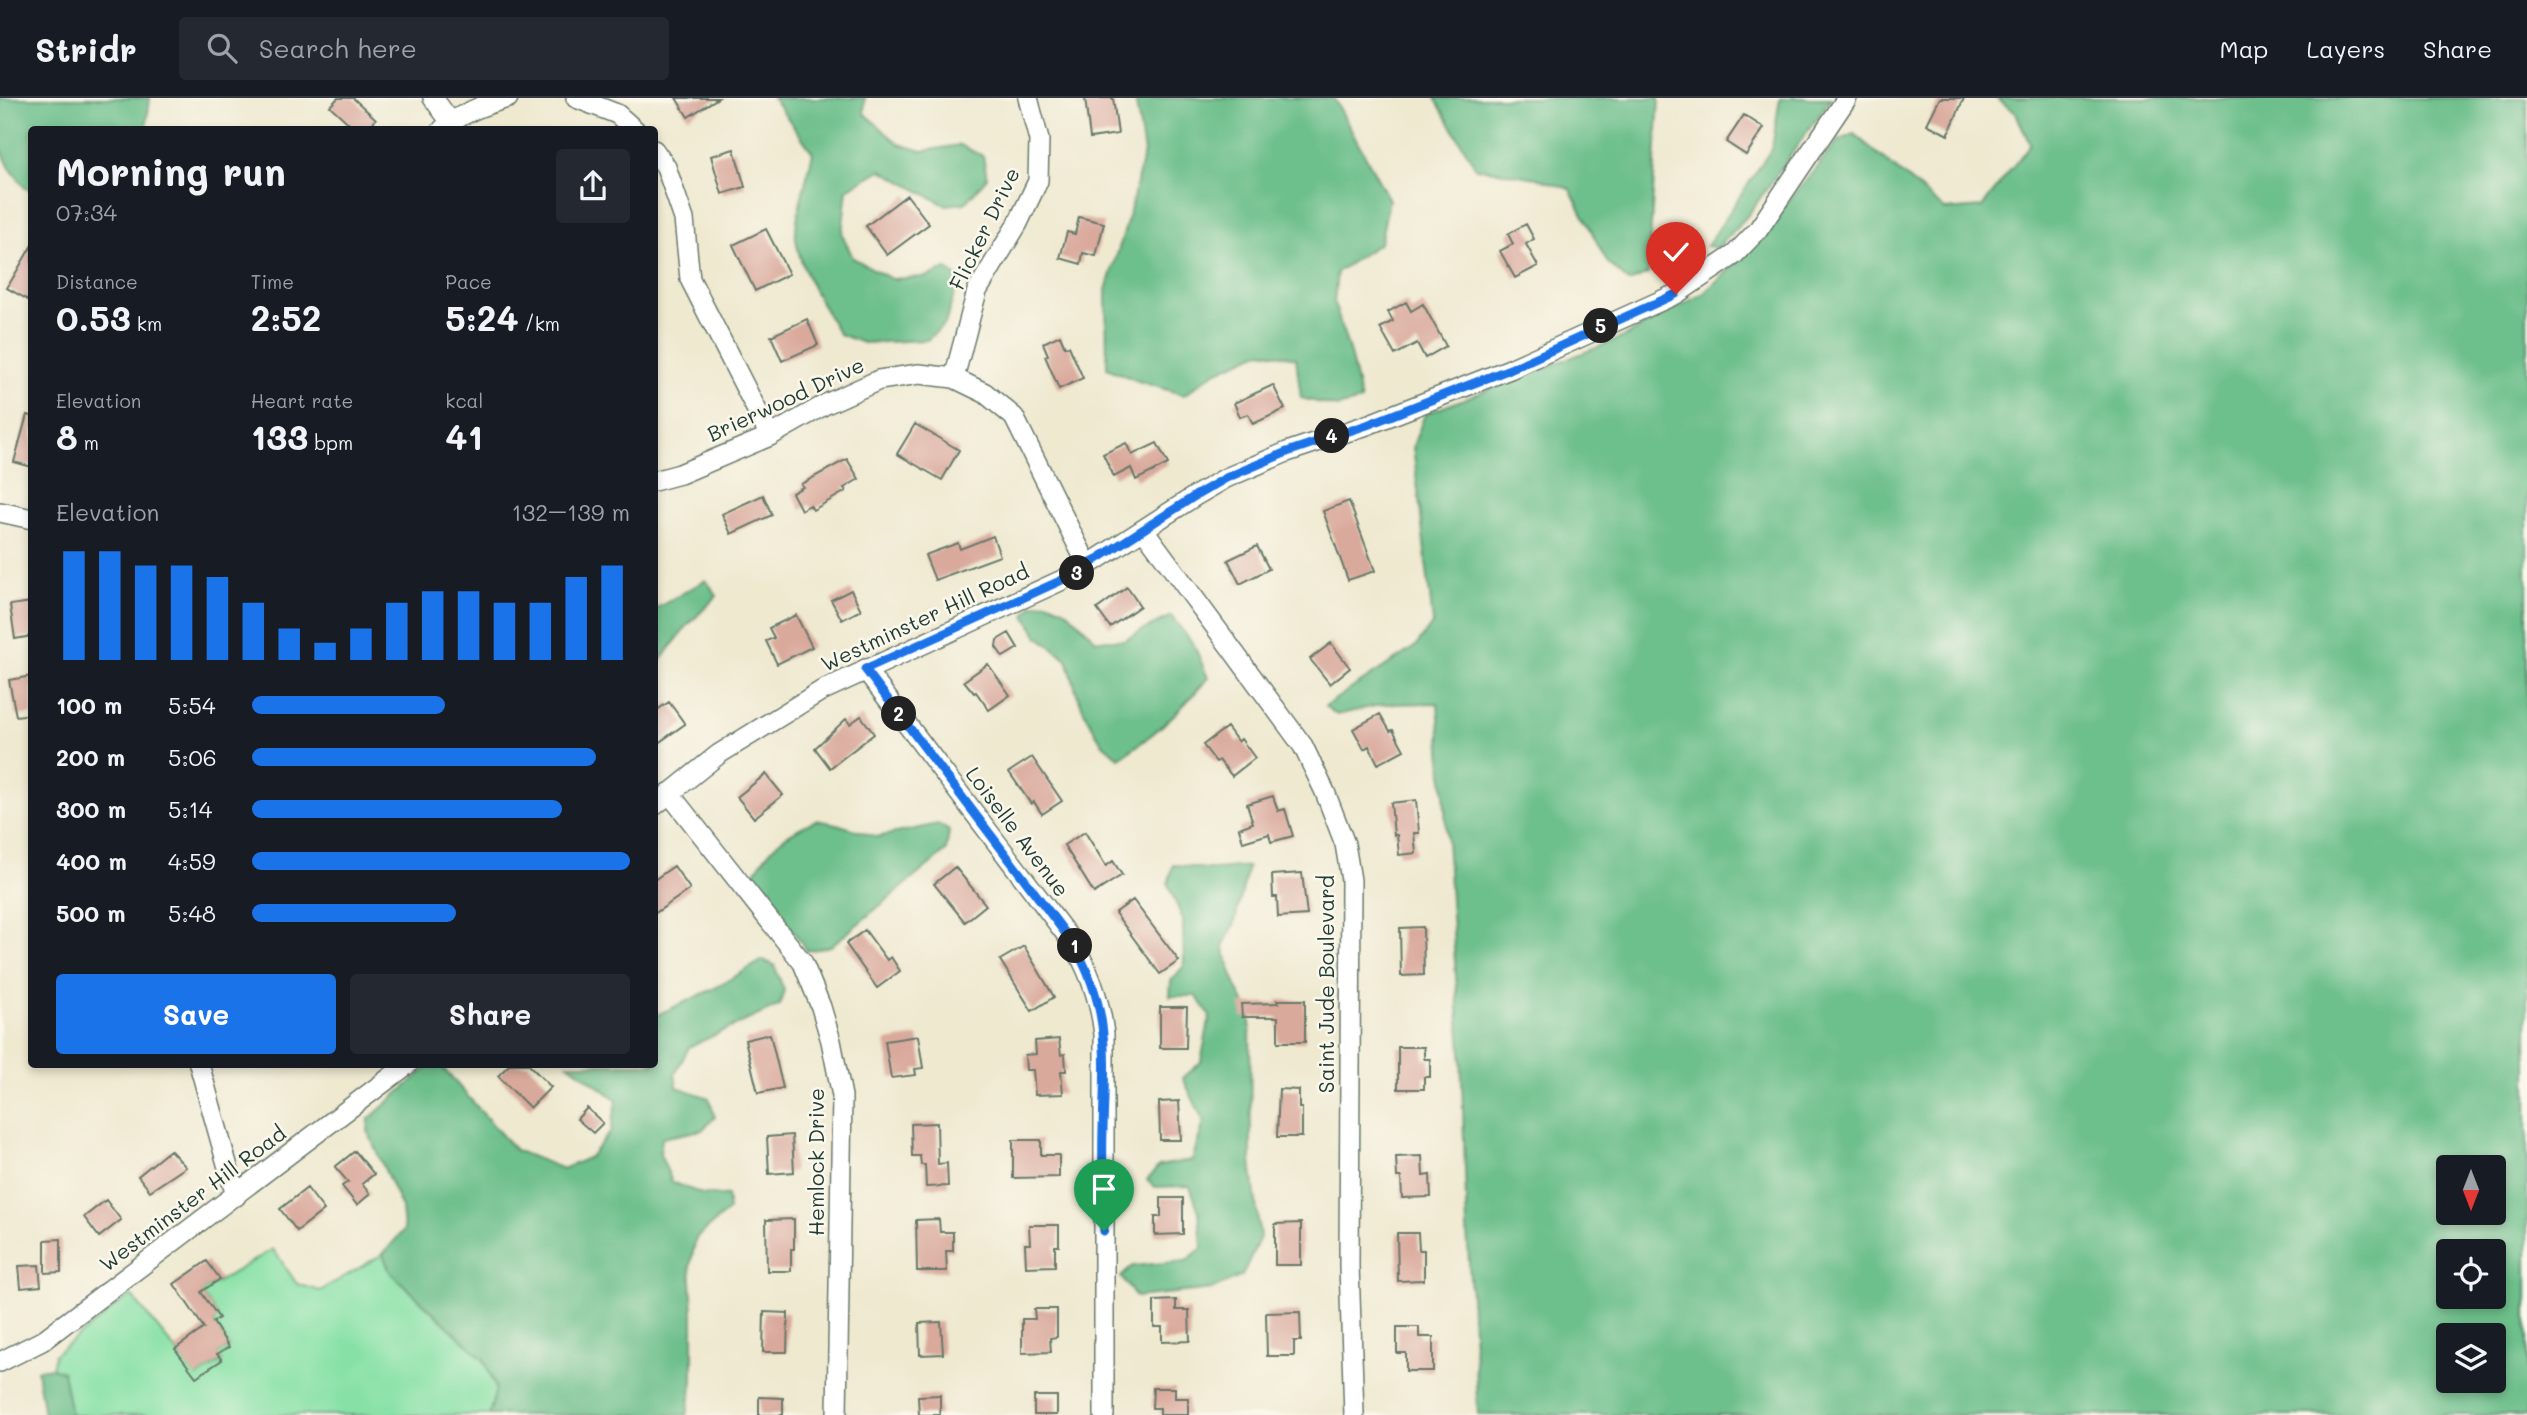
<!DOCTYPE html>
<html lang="en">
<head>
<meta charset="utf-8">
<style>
	body { margin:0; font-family:Mali,sans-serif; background:#242831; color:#f1f3f6; height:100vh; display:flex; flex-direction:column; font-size:26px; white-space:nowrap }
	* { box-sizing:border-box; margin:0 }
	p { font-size:23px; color:#9ea1a6 }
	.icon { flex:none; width:38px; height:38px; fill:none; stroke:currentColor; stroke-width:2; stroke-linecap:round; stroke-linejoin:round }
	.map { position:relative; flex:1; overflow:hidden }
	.side { position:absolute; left:28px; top:28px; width:630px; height:942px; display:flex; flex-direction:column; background:#171b24; border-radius:7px; box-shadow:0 4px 10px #0003 }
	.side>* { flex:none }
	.needle { width:46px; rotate:180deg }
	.controls { position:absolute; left:2436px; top:1057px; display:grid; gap:14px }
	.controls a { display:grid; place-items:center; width:70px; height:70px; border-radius:7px; background:#171b24; box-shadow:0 4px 10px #0003; font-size:35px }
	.pin { position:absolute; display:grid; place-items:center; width:60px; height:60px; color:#fff; margin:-72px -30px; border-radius:50% 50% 50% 0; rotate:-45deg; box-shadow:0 0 7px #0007 }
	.pin .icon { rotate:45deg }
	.km { position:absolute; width:35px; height:35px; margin:-18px; border-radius:50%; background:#222; color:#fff; font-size:19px; line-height:35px; text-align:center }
	.round { display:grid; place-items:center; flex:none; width:74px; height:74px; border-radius:7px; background:#242831 }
	.head { display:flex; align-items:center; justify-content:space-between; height:119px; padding:0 28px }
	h1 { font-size:38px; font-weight:700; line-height:52px }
	.stats { display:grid; grid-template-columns:repeat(3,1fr); gap:10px; height:119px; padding:7px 28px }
	.stats div { display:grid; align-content:center }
	.stats b { font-size:35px; font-weight:700 }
	.stats small { font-size:19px; font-weight:400 }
	.stats p { font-size:19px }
	.chart { height:196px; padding:14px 28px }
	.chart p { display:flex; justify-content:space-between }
	.chart svg { width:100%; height:126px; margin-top:7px; stroke:#1a73e8; stroke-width:6 }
	.action { display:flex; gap:14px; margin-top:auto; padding:14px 28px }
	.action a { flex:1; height:80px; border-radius:7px; background:#1a73e8; color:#fff; font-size:28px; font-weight:700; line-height:80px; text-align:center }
	.action a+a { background:#242831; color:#f1f3f6 }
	ul { padding:0 28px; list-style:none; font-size:23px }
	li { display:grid; grid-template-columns:112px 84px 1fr; align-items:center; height:52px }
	li i { height:18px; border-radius:9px; background:#1a73e8 }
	header { display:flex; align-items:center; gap:42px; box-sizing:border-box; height:98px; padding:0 35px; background:#171b24; border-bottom:2px solid #363941 }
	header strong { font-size:33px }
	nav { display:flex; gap:38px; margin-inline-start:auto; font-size:24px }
	.search { width:490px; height:63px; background:#242831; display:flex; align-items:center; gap:18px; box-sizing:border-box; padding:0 24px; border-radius:7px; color:#9ea1a6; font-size:26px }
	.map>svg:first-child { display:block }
	.green { fill:#87e1a6; stroke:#538f6d; stroke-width:2 }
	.forest { fill:#6dbf8b; stroke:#467e60; stroke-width:2; fill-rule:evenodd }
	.building { fill:#d9a99b }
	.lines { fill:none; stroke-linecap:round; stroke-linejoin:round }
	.minor-casing { stroke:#68796b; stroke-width:22 }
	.minor { stroke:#fff; stroke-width:19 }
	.route-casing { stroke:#fff; stroke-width:14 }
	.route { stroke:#1a73e8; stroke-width:9 }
	.labels { text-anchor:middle; stroke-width:5; stroke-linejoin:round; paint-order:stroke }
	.street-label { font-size:21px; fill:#1f3d34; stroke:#fbf7ec }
</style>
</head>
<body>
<header>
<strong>Stridr</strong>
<div class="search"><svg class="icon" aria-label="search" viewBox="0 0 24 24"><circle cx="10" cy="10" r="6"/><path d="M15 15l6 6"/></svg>Search here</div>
<nav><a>Map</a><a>Layers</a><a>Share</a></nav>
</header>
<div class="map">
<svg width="2527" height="1317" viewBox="0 0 2527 1317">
	<rect width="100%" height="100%" fill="#fbf7ec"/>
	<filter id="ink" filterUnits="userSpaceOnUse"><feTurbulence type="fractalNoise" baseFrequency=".0143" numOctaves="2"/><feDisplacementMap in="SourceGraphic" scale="14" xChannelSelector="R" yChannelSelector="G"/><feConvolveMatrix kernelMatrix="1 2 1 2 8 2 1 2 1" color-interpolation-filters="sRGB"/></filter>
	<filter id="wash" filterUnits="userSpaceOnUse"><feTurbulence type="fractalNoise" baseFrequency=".00686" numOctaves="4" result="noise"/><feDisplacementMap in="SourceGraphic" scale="28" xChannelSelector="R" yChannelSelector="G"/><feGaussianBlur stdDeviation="1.57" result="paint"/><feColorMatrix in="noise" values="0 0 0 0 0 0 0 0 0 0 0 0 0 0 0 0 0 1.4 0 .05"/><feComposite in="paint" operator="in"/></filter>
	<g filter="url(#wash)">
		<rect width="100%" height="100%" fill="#efe9d0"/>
		<!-- green -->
		<path class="green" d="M273,1151L297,1186L320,1193L383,1156L390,1174L484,1262L496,1291L489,1317H71L63,1274L52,1270L55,1256L131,1197L197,1279L222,1263L217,1256L229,1249L213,1224L218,1219L201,1194Z"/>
		<!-- forest -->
		<path class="forest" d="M0,0H150L146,31L32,32L31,92L25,90L10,70L0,49Z
			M773,0H865L864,15L899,46L923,53L960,47L983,58L987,80L965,105L945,107L881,72L847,91L842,136L853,160L891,181L925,179L947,171L959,181L945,226L927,242L863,245L839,236C823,208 800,173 796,141C794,121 808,76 813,55Z
			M1135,0H1334L1389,102L1380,145L1337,174L1334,205L1350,256L1361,303L1337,309L1301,300L1296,260L1262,253L1215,274L1184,297L1138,283L1107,270L1106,192L1128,121L1144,54Z
			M1435,0H1659L1648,176L1629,184L1607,164L1570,91L1537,80L1476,70Z
			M1780,0H1831L1748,117L1718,150L1707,148L1772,50Z
			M1996,0H2527V1317H1478L1467,1131L1461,955L1438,605L1384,606L1337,617L1325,608L1416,548L1433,525L1413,348L1425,316L1624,239L1704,195L1745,157L1838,43L1854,36L1945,112L1982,109L2030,46L2016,15ZM2448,1069H2494V1115H2448ZM2448,1153H2494V1199H2448ZM2448,1237H2494V1283H2448Z
			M706,482L717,498L688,527L655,569V511Z
			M1047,504L1066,512L1096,542H1124L1171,518L1194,547L1208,580C1182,611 1153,639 1119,660L1103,646L1087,620L1077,596L1067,561L1038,538L1025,517L1033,507Z
			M816,722L837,726L877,739L938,726L949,733L946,753L831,848L807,853L754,776C772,745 784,737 816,722Z
			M1173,767C1186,767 1196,770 1208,771C1220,772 1235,768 1248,769L1234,827L1223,848L1236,888L1250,917L1251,1063L1260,1139L1242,1178L1213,1191L1136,1199L1121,1179L1133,1168L1186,1163L1202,1150L1199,1114L1190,1088L1155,1089L1147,1082L1159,1068L1192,1062L1204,1024L1183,980L1201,964L1210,918L1196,898H1170L1171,883L1184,868L1183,822L1168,786Z
			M763,862L774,867L784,892L780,907L689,949L675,976L677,989L709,1000L715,1019L702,1032L662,1040L660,1056L672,1084L702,1096L727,1098L729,1112L696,1140L690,1168L693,1213V1283L687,1317H489L496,1291L484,1262L390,1174L383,1156L404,1132L402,1110L368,1034L369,1021L428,969H442L515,1052L563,1071L590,1059L611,1033L617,1002L568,966H654L655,918L715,890Z
			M52,1270L63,1274L71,1317H44L37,1272Z"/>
		<g id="blocks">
			<!-- building -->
			<path class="building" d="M338,0H353L376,21L367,32H356L330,8Z
				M676,0H718L688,19Z
				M1085,0H1113L1118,36L1090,40Z
				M1940,0H1964L1948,37L1927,26Z
				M1744,17L1764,30L1746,57L1726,44Z
				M734,51L745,89L722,96L711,58Z
				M907,97L929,126L887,157L866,128Z
				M1079,119L1104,125L1096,158L1083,155L1081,166L1060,160L1067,134L1075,136Z
				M1526,126L1534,141L1526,146L1538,168L1515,180L1500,153L1513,146L1508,136Z
				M766,131L789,176L755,193L733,147Z
				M32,147V204L7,190Z
				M1406,204L1411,213L1423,206L1446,248L1425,260L1417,245L1395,257L1380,230L1393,223L1388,214Z
				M807,221L818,247L782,263L771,238Z
				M1060,237L1065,249L1069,248L1083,280L1059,291L1045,258L1048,257L1043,245Z
				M1273,287L1285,311L1253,326L1248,316L1240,319L1234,305Z
				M27,317L32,318V369L14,364Z
				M915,326L959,352L942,382L897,356Z
				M1126,345L1132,357L1157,345L1168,366L1136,382L1131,370L1114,379L1103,356Z
				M847,361L859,381L844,390L846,393L813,412L810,407L801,412L792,395L803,389L801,386Z
				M763,397L772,417L731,436L722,416Z
				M1349,403L1375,473L1348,482L1323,413Z
				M993,438L1000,458L935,482L925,457L958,445L960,451Z
				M1257,448L1269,471L1240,486L1228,462Z
				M1127,489L1140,508L1110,529L1097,511Z
				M851,492L861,512L842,522L831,502Z
				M32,504V538L15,541L10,507Z
				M796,517L812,549L777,566L766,543L774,540L769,530Z
				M1009,535L1018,550L1003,559L996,549L997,542Z
				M1331,545L1350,570L1330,586L1310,561Z
				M988,566L1010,597L989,612L976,594L974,595L964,583Z
				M32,578V616L16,618L9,582Z
				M669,604L685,626L654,648V614Z
				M1380,616L1390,633L1393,632L1404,652L1378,666L1369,648L1364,651L1353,631Z
				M861,618L874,636L830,670L815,650L846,621L850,626Z
				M1227,629L1238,644L1241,641L1255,660L1232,678L1219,662L1216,664L1203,647Z
				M1032,659L1062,703L1042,716L1034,704L1031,706L1009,674Z
				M766,676L783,697L754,720L737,699Z
				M1273,698L1278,713L1285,711L1293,738L1271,744L1269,736L1243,744L1239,730L1253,725L1247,706Z
				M1416,702L1419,735H1414L1416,755L1399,757L1397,737H1394L1391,705Z
				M1085,734L1106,768L1113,763L1122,777L1094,795L1064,747Z
				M674,768L690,791L654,816V782Z
				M955,769L986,807L965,824L934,786Z
				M1302,775L1307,817L1278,819L1277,799H1273L1272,777Z
				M1133,802L1179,863L1160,876L1115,815Z
				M1423,829L1424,877L1401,878L1400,830Z
				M865,832L887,862L891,859L900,873L877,890L846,846Z
				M1024,848L1054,899L1032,913L1000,862Z
				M1277,902H1305V944H1278V919H1242L1241,906L1278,905Z
				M1160,909H1187L1186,950H1160Z
				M770,936L783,990L758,995L745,942Z
				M918,938L923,970L915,971L916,977L891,980L885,943Z
				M1059,941L1061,957L1065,956L1066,973H1061L1063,996L1035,997L1033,972H1026L1025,957L1036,956L1035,943Z
				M1398,949H1424V961H1430V979H1424V991H1398Z
				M510,966H528L551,989L530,1010L498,978Z
				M1279,991L1299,992V1010H1302V1039H1277Z
				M1179,1003L1181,1042H1160L1159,1004Z
				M587,1010L603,1025L593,1035L577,1021Z
				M937,1025L938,1066L947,1065L948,1088L926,1089L925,1067H921L920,1058H912L911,1026Z
				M792,1037L794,1074L769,1076L767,1039Z
				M1013,1042H1041V1057H1059V1079L1013,1080Z
				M170,1052L186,1069L150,1093L138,1078Z
				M355,1053L374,1076L362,1086L370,1096L357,1107L342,1088L348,1084L335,1069Z
				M1422,1058L1423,1078L1430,1077L1431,1099L1402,1100L1401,1079H1397L1396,1059Z
				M307,1090L324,1112L297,1133L280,1111Z
				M1161,1100H1183V1136L1155,1137V1119H1161Z
				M106,1102L121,1122L99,1139L84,1119Z
				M794,1121V1151H791V1173H767L766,1122Z
				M939,1121L940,1134H953V1153H946L947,1173H917L916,1122Z
				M1301,1125V1167H1275V1126Z
				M1029,1127H1059V1148H1055V1168L1026,1169L1025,1146H1030Z
				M1397,1135H1418L1419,1152H1424V1182L1398,1183Z
				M61,1141V1174L45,1175V1142Z
				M207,1163L220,1181L201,1194L219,1220L213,1224L229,1249L217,1256L222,1262L196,1279L175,1251L204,1230L174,1186Z
				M39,1167L41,1188L21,1190L19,1168Z
				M1176,1202V1212H1189L1190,1243L1162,1244V1229H1154V1203Z
				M1034,1211H1057V1239L1050,1240L1051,1254L1022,1255V1221H1035Z
				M764,1214L788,1215L787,1254H763Z
				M1300,1214L1301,1243H1294V1258H1267L1266,1215Z
				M941,1224L943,1256L920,1257L919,1225Z
				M1397,1229H1419V1239H1433V1273H1406V1255H1397Z
				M1153,1290H1175V1300H1188V1317H1160V1310H1152Z
				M940,1297V1317H919L918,1298Z
				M1034,1298H1057V1317H1034Z
				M759,1299L783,1300V1317H759Z"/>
		</g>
	</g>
	<g filter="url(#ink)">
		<use href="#blocks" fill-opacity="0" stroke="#68796b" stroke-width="2"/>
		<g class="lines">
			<defs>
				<path id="minor" d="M433,0L450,23
					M576,0L617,16L635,32
					M442,32C460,15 484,7 508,0
					M654,52L666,69L684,121L690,181L770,338
					M954,280L977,193L1018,125L1038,83L1039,42L1028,0
					M654,383L680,376L770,338L826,306L879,282L919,276L954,280L985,295L1014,319L1088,468
					M0,414L32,421
					M1144,432L1303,648L1325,694L1345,746L1351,782L1349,1167L1354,1317
					M865,571L1072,844C1090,873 1100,902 1104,936V1317
					M669,695L803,865L821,909L831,943L842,998L837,1317
					M654,708L719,656L821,593L1071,478L1195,398L1226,380L1287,354L1367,327L1510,271L1676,196L1734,157L1758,132L1847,0
					M199,966L236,1098
					M0,1264L42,1243L408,966"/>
			</defs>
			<!-- minor casing -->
			<use href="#minor" class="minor-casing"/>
			<!-- minor -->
			<use href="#minor" class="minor"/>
		</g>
	</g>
	<g class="lines" filter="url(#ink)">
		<defs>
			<path id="route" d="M1104,1133C1103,1099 1102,1065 1103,1031C1105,958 1111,909 1072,844L865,571L1071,478L1195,398L1226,380L1287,354L1367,327L1510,271L1676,196"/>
		</defs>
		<!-- route casing -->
		<use href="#route" class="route-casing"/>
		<!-- route -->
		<use href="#route" class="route"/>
	</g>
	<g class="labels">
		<!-- street labels -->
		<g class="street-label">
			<text transform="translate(985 131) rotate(-64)" y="7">Flicker Drive</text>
			<text transform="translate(786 302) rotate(-25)" y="7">Brierwood Drive</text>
			<text transform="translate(925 520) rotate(-25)" y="7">Westminster Hill Road</text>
			<text transform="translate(1017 734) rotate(53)" y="7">Loiselle Avenue</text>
			<text transform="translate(1327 886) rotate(-90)" y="7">Saint Jude Boulevard</text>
			<text transform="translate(817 1064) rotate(-90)" y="7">Hemlock Drive</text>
			<text transform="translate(193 1101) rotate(-37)" y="7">Westminster Hill Road</text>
		</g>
	</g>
</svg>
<div class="controls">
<a><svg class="needle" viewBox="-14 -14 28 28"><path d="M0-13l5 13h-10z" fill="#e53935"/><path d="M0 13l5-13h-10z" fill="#9ea1a6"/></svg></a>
<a><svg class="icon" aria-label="locate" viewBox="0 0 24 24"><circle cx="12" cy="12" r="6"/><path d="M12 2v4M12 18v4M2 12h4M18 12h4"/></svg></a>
<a><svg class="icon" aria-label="layers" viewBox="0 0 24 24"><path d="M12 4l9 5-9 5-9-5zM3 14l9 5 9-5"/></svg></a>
</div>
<div class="pin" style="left:1104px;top:1133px;background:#1e9e55"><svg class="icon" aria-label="arrive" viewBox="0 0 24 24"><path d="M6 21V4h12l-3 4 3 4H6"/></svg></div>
<div class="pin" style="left:1676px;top:196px;background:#d93025"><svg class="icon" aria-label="check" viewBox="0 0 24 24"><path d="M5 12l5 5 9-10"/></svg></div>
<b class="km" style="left:1075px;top:848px">1</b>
<b class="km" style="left:899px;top:616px">2</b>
<b class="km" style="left:1077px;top:475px">3</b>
<b class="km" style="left:1332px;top:338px">4</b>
<b class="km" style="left:1601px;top:228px">5</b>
<section class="side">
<div class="head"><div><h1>Morning run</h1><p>07:34</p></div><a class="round"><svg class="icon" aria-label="share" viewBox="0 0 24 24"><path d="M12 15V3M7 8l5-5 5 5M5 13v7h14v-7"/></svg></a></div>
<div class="stats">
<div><p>Distance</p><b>0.53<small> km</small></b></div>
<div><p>Time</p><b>2:52</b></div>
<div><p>Pace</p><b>5:24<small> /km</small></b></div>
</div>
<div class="stats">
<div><p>Elevation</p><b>8<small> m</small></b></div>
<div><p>Heart rate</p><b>133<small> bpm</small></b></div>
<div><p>kcal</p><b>41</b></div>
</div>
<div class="chart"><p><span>Elevation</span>132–139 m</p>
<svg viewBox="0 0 160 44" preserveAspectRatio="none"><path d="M5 44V6M15 44V6M25 44V11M35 44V11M45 44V15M55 44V24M65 44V33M75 44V38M85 44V33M95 44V24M105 44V20M115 44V20M125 44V24M135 44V24M145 44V15M155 44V11"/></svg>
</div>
<ul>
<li><b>100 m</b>5:54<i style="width:51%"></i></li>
<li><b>200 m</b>5:06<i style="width:91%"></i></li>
<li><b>300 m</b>5:14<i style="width:82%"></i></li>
<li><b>400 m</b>4:59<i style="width:100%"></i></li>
<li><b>500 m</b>5:48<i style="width:54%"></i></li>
</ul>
<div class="action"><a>Save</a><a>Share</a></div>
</section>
</div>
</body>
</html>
